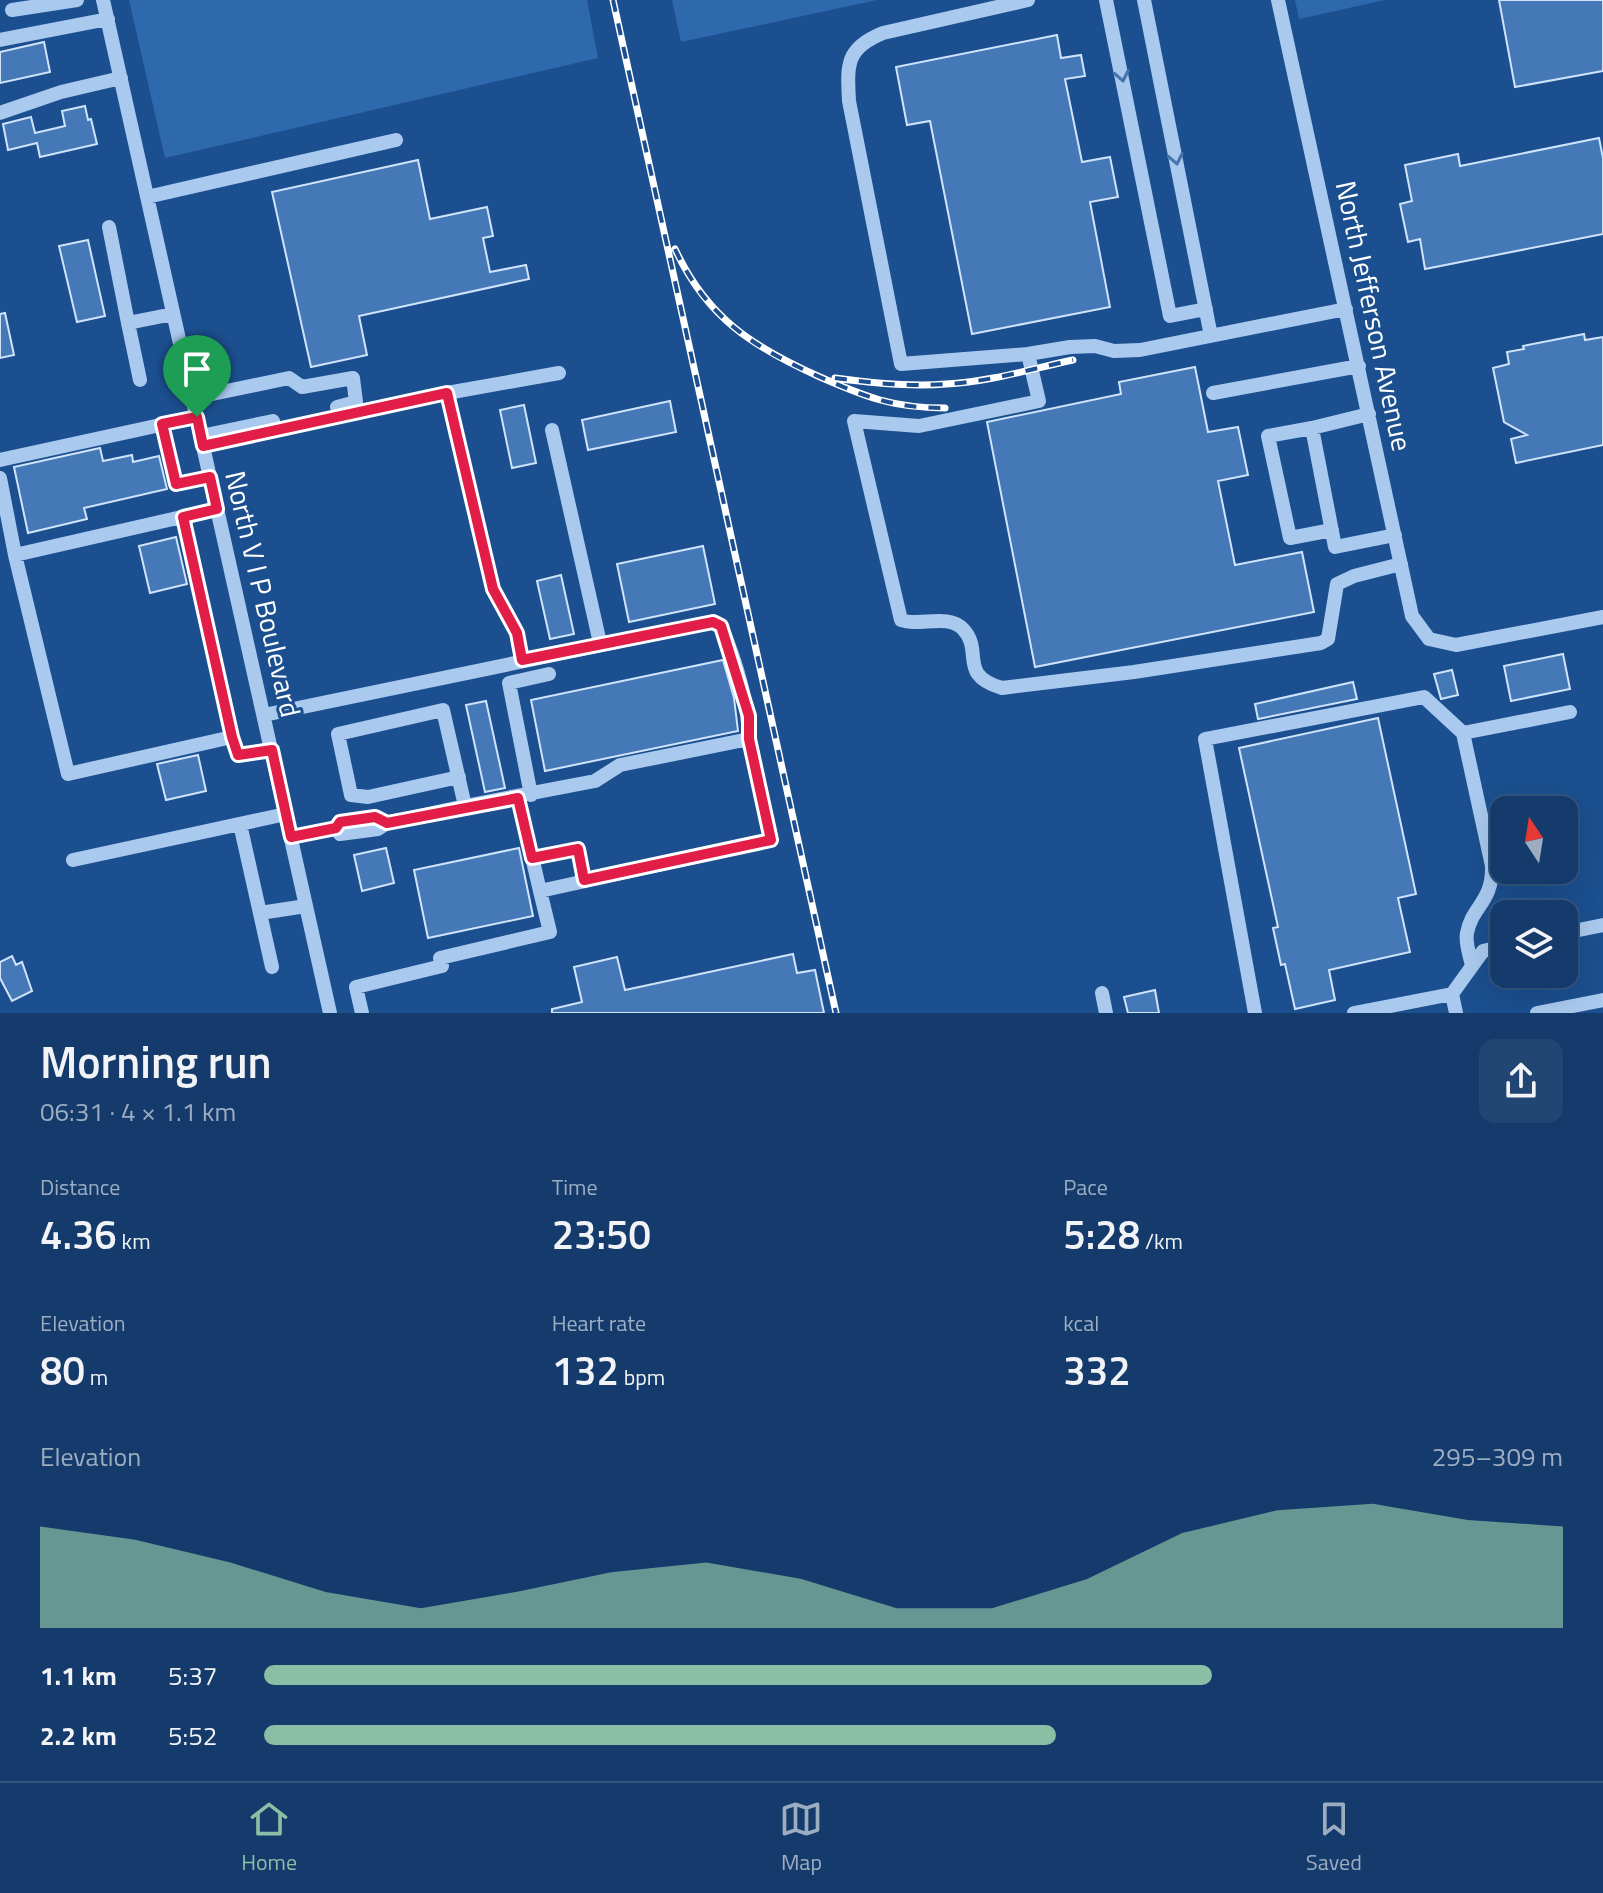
<!DOCTYPE html>
<html lang="en">
<head>
<meta charset="utf-8">
<style>
	body { margin:0; font-family:"Titillium Web",sans-serif; background:#214673; color:#f1f3f6; height:100vh; display:flex; flex-direction:column; font-size:30px; white-space:nowrap }
	* { box-sizing:border-box; margin:0 }
	p { font-size:26px; color:#9dadc1 }
	.icon { flex:none; width:44px; height:44px; fill:none; stroke:currentColor; stroke-width:2; stroke-linecap:round; stroke-linejoin:round }
	.map { position:relative; height:1013px; overflow:hidden }
	.details { display:flex; flex-direction:column; background:#143b6b; flex:1 }
	.details>* { flex:none }
	.needle { width:52px; rotate:348deg }
	.controls { position:absolute; left:1490px; top:796px; display:grid; gap:16px }
	.controls a { display:grid; place-items:center; width:88px; height:88px; border-radius:16px; background:#143b6b; box-shadow:0 8px 32px #0002,0 0 0 2px #33557e; font-size:40px }
	.pin { position:absolute; display:grid; place-items:center; width:68px; height:68px; color:#fff; margin:-82px -34px; border-radius:50% 50% 50% 0; rotate:-45deg; box-shadow:0 0 8px #0007 }
	.pin .icon { rotate:45deg }
	.round { display:grid; place-items:center; flex:none; width:84px; height:84px; border-radius:16px; background:#214673 }
	.summary { display:flex; align-items:center; justify-content:space-between; height:136px; padding:0 40px }
	h1 { font-size:44px; font-weight:600; line-height:60px }
	.metrics { display:grid; grid-template-columns:repeat(3,1fr); gap:12px; height:136px; padding:8px 40px }
	.metrics div { display:grid; align-content:center }
	.metrics b { font-size:40px; font-weight:600 }
	.metrics small { font-size:22px; font-weight:400 }
	.metrics p { font-size:22px }
	.chart { height:224px; padding:16px 40px }
	.chart p { display:flex; justify-content:space-between }
	.chart svg { width:100%; height:144px; margin-top:8px; fill:#8abfa5; opacity:.7 }
	ul { padding:0 40px; list-style:none; font-size:26px }
	li { display:grid; grid-template-columns:128px 96px 1fr; align-items:center; height:60px }
	li i { height:20px; border-radius:10px; background:#8abfa5 }
	.tabs { display:flex; justify-content:space-around; align-items:center; height:112px; border-top:2px solid #33557e; background:#143b6b; font-size:22px; color:#9dadc1 }
	.tabs a { display:grid; justify-items:center; gap:4px }
	.tabs .on { color:#8abfa5 }
	.map>svg:first-child { display:block }
	.green { fill:#2e69ad }
	.building { fill:#4478b7; stroke:#cfe3fa; stroke-width:2 }
	.lines { fill:none; stroke-linecap:round; stroke-linejoin:round }
	.minor { stroke:#a9c9ee; stroke-width:14 }
	.rail-casing { stroke:#fff; stroke-width:7 }
	.rail { stroke:#1b4f8f; stroke-width:4; stroke-dasharray:12; stroke-linecap:butt }
	.oneway { stroke:#4674ac }
	.route-casing { stroke:#fff; stroke-width:16 }
	.route { stroke:#e11d48; stroke-width:10 }
	.labels { text-anchor:middle; stroke-width:6; stroke-linejoin:round; paint-order:stroke }
	.street-label { font-size:28px; fill:#fff; stroke:#1b4f8f }
</style>
</head>
<body>
<div class="map">
<svg width="1603" height="1013" viewBox="0 0 1603 1013">
	<rect width="100%" height="100%" fill="#1b4f8f"/>
	<!-- green -->
	<path class="green" d="M129,0H587L598,58L165,158Z
		M672,0H877L681,42Z
		M1295,0H1385L1299,19Z"/>
	<!-- building -->
	<path class="building" d="M1499,0H1603V71L1515,87Z
		M1057,35L1061,58L1081,55L1085,76L1065,79L1082,162L1110,157L1118,197L1090,202L1110,307L972,334L930,121L907,125L896,67Z
		M44,42L50,72L0,83V52Z
		M85,106L88,120L91,119L97,144L40,157L37,143L8,150L3,124L31,117L35,133L65,126L62,111Z
		M1599,138L1603,158V234L1425,269L1420,239L1408,242L1400,204L1412,201L1405,165L1458,154L1460,166Z
		M418,160L430,219L487,207L493,236L483,238L490,272L526,265L529,279L359,316L367,355L311,367L272,192Z
		M88,240L105,316L77,322L59,246Z
		M5,313L14,355L0,358V314Z
		M1584,334L1585,340L1603,337V445L1516,463L1511,439L1527,435L1504,422L1493,368L1509,364L1507,352L1524,349L1523,346Z
		M1195,367L1208,432L1238,427L1248,475L1218,481L1235,565L1302,552L1314,612L1035,667L987,422L1121,394L1119,382Z
		M670,401L676,432L588,450L582,420Z
		M524,405L536,463L512,468L500,410Z
		M100,448L103,461L132,455L133,462L159,456L167,489L84,508L87,519L28,533L14,467Z
		M176,537L187,584L150,593L139,546Z
		M703,546L715,604L629,622L617,564Z
		M561,575L574,634L550,639L537,581Z
		M1563,654L1570,689L1511,701L1504,666Z
		M723,660L734,698L738,731L545,771L531,700Z
		M1452,670L1458,695L1441,699L1434,674Z
		M1353,682L1357,699L1258,719L1255,704Z
		M486,701L505,788L485,792L466,705Z
		M1378,718L1416,894L1398,898L1410,952L1329,970L1335,1000L1295,1009L1285,964L1281,965L1273,928L1278,927L1239,748Z
		M198,755L206,791L166,800L157,764Z
		M386,848L394,883L362,891L354,855Z
		M519,848L533,916L428,938L414,870Z
		M793,954L797,973L815,970L824,1013H552V1009L582,1002L574,967L617,957L625,990Z
		M12,956L16,965L22,962L32,991L12,1001L0,978V962Z
		M1155,990L1159,1013H1128L1124,997Z"/>
	<g class="lines">
		<!-- minor -->
		<path class="minor" d="M103,0L330,1013
			M1028,0L883,33C846,48 847,64 849,101L901,364L1028,354L1070,347L1095,346L1114,351L1140,350L1346,309
			M1106,0L1170,316L1206,309
			M1144,0L1211,336
			M1278,0L1412,616L1429,639L1456,645L1603,617
			M12,10L77,0
			M0,40L108,19
			M0,113L61,92L121,78
			M147,197L396,140
			M109,227L128,323L173,314
			M128,323L140,380
			M1028,354L1039,401L919,426L854,421L901,620C919,627 948,613 963,629C984,651 957,675 1002,688L1134,672L1321,643L1328,639L1337,584L1354,576L1401,564
			M447,393L559,373
			M1213,393L1359,366
			M193,398L289,378L302,387L353,378L356,402L337,407
			M1369,414L1312,428L1335,547L1395,535
			M162,424L176,484L210,477
			M1312,428L1268,436L1290,538L1332,530
			M552,430L600,643
			M201,436L273,421
			M203,446L447,393L493,589L517,633L522,660
			M0,460L197,417
			M0,478L15,555L68,774L232,737L238,755L272,750
			M183,517L232,737
			M15,555L217,509
			M264,715L713,622L721,626C736,661 748,701 749,739
			M1463,733L1492,866C1493,902 1472,906 1467,933C1465,943 1470,956 1472,966
			M531,795L509,683L549,674
			M465,806L595,781L620,765L749,739L771,840L540,891L518,798
			M387,823L465,806L443,710L338,734L351,795L368,797L459,777
			M240,824L272,967
			M291,837L336,828L340,822L375,817L387,823L378,829L340,834L336,828
			M532,858L578,849L584,880
			M73,860L286,814
			M260,913L306,906
			M1564,933L1603,925
			M1102,993L1106,1013
			M1452,994L1483,951L1504,946
			M362,1013L356,987L442,966L440,958L550,932L540,891
			M1255,1013L1205,739L1424,697L1463,733L1570,712
			M1354,1013L1452,994L1456,1013
			M1537,1013L1603,1000"/>
		<defs>
			<path id="rail" d="M613,0L836,1013
				M675,249C707,318 753,347 820,377C866,397 893,408 945,408
				M835,378C871,383 909,387 946,384C989,382 1031,369 1073,360"/>
		</defs>
		<!-- rail casing -->
		<use href="#rail" class="rail-casing"/>
		<!-- rail -->
		<use href="#rail" class="rail"/>
	</g>
	<!-- one-way arrows -->
	<defs><path id="oneway-chevron" d="M-2-3.5L2.5 0L-2 3.5" fill="none" stroke-width="1.6" stroke-linecap="round" stroke-linejoin="round" transform="scale(2)"/></defs>
	<g class="oneway">
		<use href="#oneway-chevron" transform="translate(1122 76) rotate(79)"/>
		<use href="#oneway-chevron" transform="translate(1176 159) rotate(79)"/>
	</g>
	<g class="lines">
		<defs>
			<path id="route" d="M447,393L493,589L517,633L522,660L713,622L721,626L749,716V739L771,840L584,880L578,849L532,858L518,798L387,823L375,817L340,822L336,828L291,837L272,750L238,755L232,737L183,517L217,509L210,477L176,484L162,424L197,417L203,446Z"/>
		</defs>
		<!-- route casing -->
		<use href="#route" class="route-casing"/>
		<!-- route -->
		<use href="#route" class="route"/>
	</g>
	<g class="labels">
		<!-- street labels -->
		<g class="street-label">
			<text transform="translate(1374 316) rotate(78)" y="10">North Jefferson Avenue</text>
			<text transform="translate(263 594) rotate(77)" y="10">North V I P Boulevard</text>
		</g>
	</g>
</svg>
<div class="controls">
<a><svg class="needle" viewBox="-14 -14 28 28"><path d="M0-13l5 13h-10z" fill="#e53935"/><path d="M0 13l5-13h-10z" fill="#9dadc1"/></svg></a>
<a><svg class="icon" aria-label="layers" viewBox="0 0 24 24"><path d="M12 4l9 5-9 5-9-5zM3 14l9 5 9-5"/></svg></a>
</div>
<div class="pin" style="left:197px;top:417px;background:#1e9e55"><svg class="icon" aria-label="arrive" viewBox="0 0 24 24"><path d="M6 21V4h12l-3 4 3 4H6"/></svg></div>
</div>
<section class="details">
<div class="summary"><div><h1>Morning run</h1><p>06:31 · 4 × 1.1 km</p></div><a class="round"><svg class="icon" aria-label="share" viewBox="0 0 24 24"><path d="M12 15V3M7 8l5-5 5 5M5 13v7h14v-7"/></svg></a></div>
<div class="metrics">
<div><p>Distance</p><b>4.36<small> km</small></b></div>
<div><p>Time</p><b>23:50</b></div>
<div><p>Pace</p><b>5:28<small> /km</small></b></div>
</div>
<div class="metrics">
<div><p>Elevation</p><b>80<small> m</small></b></div>
<div><p>Heart rate</p><b>132<small> bpm</small></b></div>
<div><p>kcal</p><b>332</b></div>
</div>
<div class="chart"><p><span>Elevation</span>295–309 m</p>
<svg viewBox="0 0 160 44" preserveAspectRatio="none"><path d="M0 44V13L10 17L20 24L30 33L40 38L50 33L60 27L70 24L80 29L90 38L100 38L110 29L120 15L130 8L140 6L150 11L160 13V44z"/></svg>
</div>
<ul>
<li><b>1.1 km</b>5:37<i style="width:73%"></i></li>
<li><b>2.2 km</b>5:52<i style="width:61%"></i></li>
</ul>
</section>
<nav class="tabs">
<a class="on"><svg class="icon" aria-label="home" viewBox="0 0 24 24"><path d="M3 11l9-7 9 7M6 9v11h12V9"/></svg>Home</a>
<a><svg class="icon" aria-label="map" viewBox="0 0 24 24"><path d="M3 6l6-2 6 2 6-2v14l-6 2-6-2-6 2zM9 4v14M15 6v14"/></svg>Map</a>
<a><svg class="icon" aria-label="saved" viewBox="0 0 24 24"><path d="M7 4h10v16l-5-4-5 4z"/></svg>Saved</a>
</nav>
</body>
</html>
